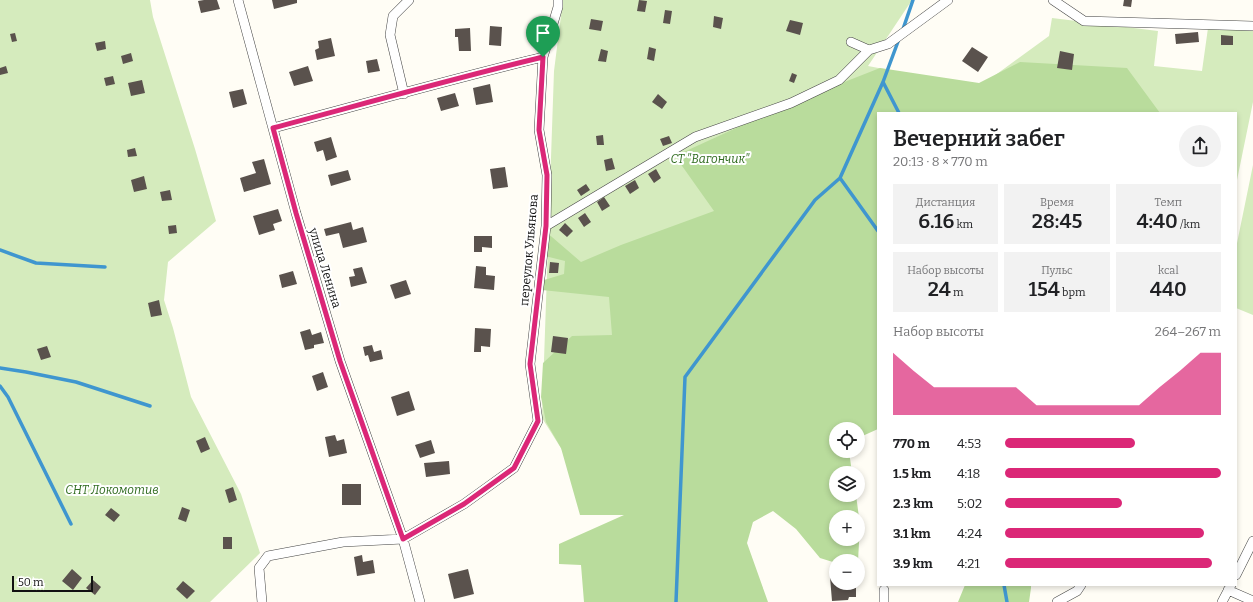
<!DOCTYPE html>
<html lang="ru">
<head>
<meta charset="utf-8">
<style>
	body { margin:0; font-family:Bitter,serif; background:#f2f2f2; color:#202124; height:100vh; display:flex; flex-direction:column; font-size:15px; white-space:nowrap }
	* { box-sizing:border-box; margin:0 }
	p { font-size:13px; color:#757577 }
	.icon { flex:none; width:22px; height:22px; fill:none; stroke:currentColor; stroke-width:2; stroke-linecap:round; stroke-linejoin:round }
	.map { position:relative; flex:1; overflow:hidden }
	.drawer { position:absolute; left:877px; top:112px; width:360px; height:474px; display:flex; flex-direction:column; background:#fff; border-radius:0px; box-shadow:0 2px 6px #0003 }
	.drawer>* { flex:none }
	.tools { position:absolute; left:829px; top:422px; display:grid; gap:8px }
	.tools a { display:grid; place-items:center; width:36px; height:36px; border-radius:50%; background:#fff; box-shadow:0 2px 6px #0003; font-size:20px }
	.scale { position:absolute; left:12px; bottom:10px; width:81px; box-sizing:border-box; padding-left:4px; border:2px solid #111; border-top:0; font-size:11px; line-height:14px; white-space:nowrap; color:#111; -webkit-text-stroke:3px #fff; paint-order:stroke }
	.pin { position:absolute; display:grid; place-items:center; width:34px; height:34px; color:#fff; margin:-41px -17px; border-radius:50% 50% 50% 0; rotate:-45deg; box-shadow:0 0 4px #0007 }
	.pin .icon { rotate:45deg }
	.round { display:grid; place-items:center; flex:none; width:42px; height:42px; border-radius:21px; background:#f2f2f2 }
	.headline { display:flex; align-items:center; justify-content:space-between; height:68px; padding:0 16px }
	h1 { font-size:22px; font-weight:600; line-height:30px }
	.metrics { display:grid; grid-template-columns:repeat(3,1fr); gap:6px; height:68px; padding:4px 16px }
	.metrics div { display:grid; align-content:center; border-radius:0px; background:#f2f2f2; text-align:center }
	.metrics b { font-size:20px; font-weight:600 }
	.metrics small { font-size:11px; font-weight:400 }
	.metrics p { font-size:11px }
	.chart { height:112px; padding:8px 16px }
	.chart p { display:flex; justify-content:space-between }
	.chart svg { width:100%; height:72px; margin-top:4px; fill:#db2777; opacity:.7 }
	ul { padding:0 16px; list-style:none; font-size:13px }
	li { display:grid; grid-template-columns:64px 48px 1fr; align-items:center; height:30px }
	li i { height:10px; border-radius:5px; background:#db2777 }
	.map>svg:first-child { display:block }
	.green { fill:#d5ebbd }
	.forest { fill:#b9dc9c; fill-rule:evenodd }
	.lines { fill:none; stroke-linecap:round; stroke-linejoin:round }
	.stream { stroke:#3f96cf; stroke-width:3.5 }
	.building { fill:#5a524d }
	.minor-casing { stroke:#444; stroke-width:10 }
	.minor { stroke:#fff; stroke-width:9 }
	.route-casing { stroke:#fff; stroke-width:8 }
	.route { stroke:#db2777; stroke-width:5 }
	.labels { text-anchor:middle; stroke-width:4; stroke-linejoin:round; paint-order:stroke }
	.park-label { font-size:12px; font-style:italic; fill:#2f6b1f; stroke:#fff }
	.street-label { font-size:12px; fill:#111; stroke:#fff }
</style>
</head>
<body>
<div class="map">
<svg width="1253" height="602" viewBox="0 0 1253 602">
	<rect width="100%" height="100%" fill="#fffdf5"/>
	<!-- green -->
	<path class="green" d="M0,0H150L153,17L195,149L216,221L168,262L164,300L173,328L191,397L241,494L260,553L210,602H0Z
		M563,0H912L868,66L979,87L1049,36L1052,18L1158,31L1154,66L1202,71L1208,28H1253V102L1236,185V113H878L593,499L542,418L554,71Z
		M1253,165V315L1236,308V248Z"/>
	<!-- forest -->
	<path class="forest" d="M1020,62L1127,68L1160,113H878V429L858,438V429H836V451H849L852,473H836V495H856L860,525L858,561H836V563L820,558L796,529L773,511L753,522L747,543L768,602H584L581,565L559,564V544L624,515H580L561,448L546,422L541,397L543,363L572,336L612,335L609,297L542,290L544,280L564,274L565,261L545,256V231L581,262L621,245L714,211L675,156L791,103L880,68L979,83ZM836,517H858V539H836Z
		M965,585H1031V588L1029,602H958Z"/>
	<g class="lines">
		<!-- stream -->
		<path class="stream" d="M902,32L913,0
			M883,82L899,113
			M840,178L878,231
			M0,250L36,263L105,267
			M0,368L26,372L76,382L150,406
			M0,386L8,397L71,524
			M1004,585L1007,602
			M676,602L685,377L815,200L840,178L883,82L899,39"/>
	</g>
	<!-- building -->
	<path class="building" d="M204,0H217L220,9L201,13L198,1Z
		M272,0H297V3L274,9Z
		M639,0L647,1L645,12L637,11Z
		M1124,0H1132L1131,7L1123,6Z
		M665,10L672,11L670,24L663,23Z
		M714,16L723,18L721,29L713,27Z
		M591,19L603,21L601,31L589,29Z
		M790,20L803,23L800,35L786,31Z
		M490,26L502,27L501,46L489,45Z
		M470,28L471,51H459L458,37H455V29Z
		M1198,32L1199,42L1176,44L1175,34Z
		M15,33L17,41L12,42L10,34Z
		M1221,35L1233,36V45H1221Z
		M331,38L335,56L317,60L315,50L319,48L318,41Z
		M105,41L106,49L97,51L95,43Z
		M649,47L656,49L654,61L647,59Z
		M972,47L988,57L978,72L962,61Z
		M601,49L608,51L606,62L598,61Z
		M1060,51L1074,54L1072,70L1057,68Z
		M131,53L133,61L123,64L121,56Z
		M377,59L380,71L368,73L366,61Z
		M6,66L8,73L0,75V68Z
		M308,66L313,81L294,86L289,72Z
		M792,73L797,75L794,83L789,81Z
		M113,76L115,84L106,86L104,78Z
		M142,80L145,93L131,96L128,83Z
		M490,84L493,102L476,105L473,88Z
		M243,89L247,104L233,108L229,92Z
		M455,93L459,106L441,111L437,98Z
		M658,94L667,102L662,109L652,102Z
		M603,135L604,145H597L596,136Z
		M669,136L672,143L663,146L660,139Z
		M331,137L337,157L326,161L323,150L317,152L314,142Z
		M135,148L137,156L128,157L127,150Z
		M612,158L615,169L606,171L604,160Z
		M264,159L271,184L244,192L240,178L256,173L252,162Z
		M505,167L508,187L493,189L490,169Z
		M656,169L661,178L654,183L648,174Z
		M348,170L351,180L331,186L328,175Z
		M144,176L147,189L134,192L131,180Z
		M635,180L639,188L630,194L625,186Z
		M586,184L590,190L581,196L577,190Z
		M170,190L172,200L162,201L160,192Z
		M604,197L610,206L602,211L597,202Z
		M278,209L282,221L273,224L275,230L259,235L253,216Z
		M585,213L591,222L584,227L578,218Z
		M351,222L353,230L363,227L367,242L343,248L339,233L326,236L324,229Z
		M565,223L573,231L567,237L559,230Z
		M176,225L177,233L169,234L168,226Z
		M474,236H492V248L482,247V252H474Z
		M550,262L559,263L558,273H549Z
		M476,266L486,267V275L495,276L494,290L474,288Z
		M362,267L367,283L351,287L349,277L355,276L353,269Z
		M293,271L297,284L282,288L279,275Z
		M406,280L411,294L395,299L390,285Z
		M159,300L162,315L151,317L148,303Z
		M475,328L491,329L490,347L481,346V352H474Z
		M310,329L312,335L321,332L324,343L314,345V348L305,350L300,332Z
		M553,336L568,338L566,354L551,352Z
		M372,345L374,352L381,350L383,359L370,362L368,355L365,356L363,347Z
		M47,346L51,357L41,360L37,349Z
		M323,372L328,387L317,391L312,376Z
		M409,391L415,410L397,416L391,397Z
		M335,435L337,441L344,439L347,453L329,457L325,437Z
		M205,437L210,449L201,453L196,441Z
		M431,440L435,453L420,458L415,445Z
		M449,461L450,474L426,477L424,463Z
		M342,484H361V505H342Z
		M233,487L237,500L229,503L225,490Z
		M182,507L190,510L186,522L178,519Z
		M111,508L120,515L114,522L105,515Z
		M223,537H232V549H223Z
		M362,555L363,562L373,560L375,573L357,576L354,557Z
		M72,569L82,578L73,590L62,581Z
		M468,569L474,594L454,599L448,574Z
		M836,576V583H848L849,588H856V597H849L848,600L832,601L830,577Z
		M93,580L101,587L95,595L86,588Z
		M183,581L195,591L187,599L176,589Z"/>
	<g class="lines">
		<defs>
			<path id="minor" d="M238,0L296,213L340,361L403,539L420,602
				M1053,0L1084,21L1253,26
				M851,42L869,50
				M404,94L390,35L393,16L409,0
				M273,128C363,104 452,79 543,57
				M546,226L695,137L791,103L839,80L869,50L888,44L948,0
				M1236,575L1253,541
				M884,590V602
				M1228,590L1253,601
				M262,602L259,568L268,556L343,542L403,539L464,504L514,468L538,421L530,364L546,226L547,175L539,130L543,57L558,7V0
				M1057,602L1077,591L1081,585
				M1222,602L1231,585"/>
		</defs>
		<!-- minor casing -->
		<use href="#minor" class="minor-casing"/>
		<!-- minor -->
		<use href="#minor" class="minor"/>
	</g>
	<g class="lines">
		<defs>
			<path id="route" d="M543,57L539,130L547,175L546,226L530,364L538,421L514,468L464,504L403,539L340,361L296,213L273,128C363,104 452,79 543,57Z"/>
		</defs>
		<!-- route casing -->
		<use href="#route" class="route-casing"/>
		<!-- route -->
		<use href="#route" class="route"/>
	</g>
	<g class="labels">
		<!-- park labels -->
		<g class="park-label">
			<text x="710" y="163">СТ "Вагончик"</text>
			<text x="112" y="494">СНТ Локомотив</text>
		</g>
		<!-- street labels -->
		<g class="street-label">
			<text transform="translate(529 250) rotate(-85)" y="4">переулок Ульянова</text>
			<text transform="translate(325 268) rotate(73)" y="4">улица Ленина</text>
		</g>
	</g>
</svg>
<div class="tools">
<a><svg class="icon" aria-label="locate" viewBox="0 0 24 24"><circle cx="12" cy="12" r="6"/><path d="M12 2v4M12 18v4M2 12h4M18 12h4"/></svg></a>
<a><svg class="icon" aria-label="layers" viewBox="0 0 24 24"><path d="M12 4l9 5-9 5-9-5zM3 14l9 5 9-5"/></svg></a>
<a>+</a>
<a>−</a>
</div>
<div class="scale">50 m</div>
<div class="pin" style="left:543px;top:57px;background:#1e9e55"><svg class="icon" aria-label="arrive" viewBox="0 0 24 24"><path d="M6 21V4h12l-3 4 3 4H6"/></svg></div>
<section class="drawer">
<div class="headline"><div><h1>Вечерний забег</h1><p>20:13 · 8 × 770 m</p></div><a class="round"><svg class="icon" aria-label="share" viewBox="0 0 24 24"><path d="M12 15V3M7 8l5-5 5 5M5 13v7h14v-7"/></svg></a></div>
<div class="metrics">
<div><p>Дистанция</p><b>6.16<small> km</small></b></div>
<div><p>Время</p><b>28:45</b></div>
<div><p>Темп</p><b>4:40<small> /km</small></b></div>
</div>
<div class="metrics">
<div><p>Набор высоты</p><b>24<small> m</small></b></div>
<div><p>Пульс</p><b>154<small> bpm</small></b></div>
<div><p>kcal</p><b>440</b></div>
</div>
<div class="chart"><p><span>Набор высоты</span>264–267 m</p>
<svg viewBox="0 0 160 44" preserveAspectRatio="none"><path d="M0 44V6L10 17L20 27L30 27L40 27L50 27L60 27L70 38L80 38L90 38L100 38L110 38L120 38L130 27L140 17L150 6L160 6V44z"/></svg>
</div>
<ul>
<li><b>770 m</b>4:53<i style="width:60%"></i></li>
<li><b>1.5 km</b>4:18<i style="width:100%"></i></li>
<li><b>2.3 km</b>5:02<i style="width:54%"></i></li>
<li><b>3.1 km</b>4:24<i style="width:92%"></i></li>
<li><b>3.9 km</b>4:21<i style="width:96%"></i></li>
</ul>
</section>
</div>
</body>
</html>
